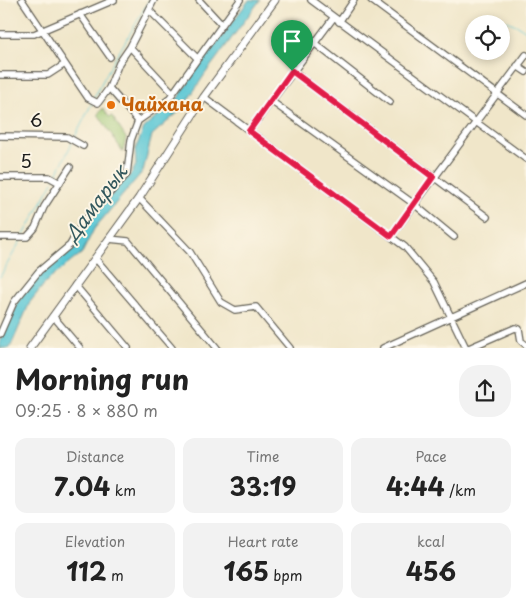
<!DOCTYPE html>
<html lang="en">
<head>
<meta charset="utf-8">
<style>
	body { margin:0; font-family:"Playpen Sans",sans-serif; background:#f2f2f2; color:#222; height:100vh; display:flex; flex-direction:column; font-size:19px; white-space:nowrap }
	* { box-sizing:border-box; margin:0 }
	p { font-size:16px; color:#767676 }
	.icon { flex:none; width:28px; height:28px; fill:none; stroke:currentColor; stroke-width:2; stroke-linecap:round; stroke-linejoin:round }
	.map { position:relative; height:348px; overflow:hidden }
	.sheet { display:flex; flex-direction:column; background:#fff; flex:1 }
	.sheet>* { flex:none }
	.fabs { position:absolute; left:465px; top:15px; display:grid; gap:10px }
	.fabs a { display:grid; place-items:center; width:45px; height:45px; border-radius:50%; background:#fff; box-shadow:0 2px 8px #0003; font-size:25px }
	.pin { position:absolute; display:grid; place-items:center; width:42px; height:42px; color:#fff; margin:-51px -21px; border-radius:50% 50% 50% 0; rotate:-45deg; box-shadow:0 0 5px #0007 }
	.pin .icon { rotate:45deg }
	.round { display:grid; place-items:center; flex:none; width:52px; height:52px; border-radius:20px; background:#f2f2f2 }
	.overview { display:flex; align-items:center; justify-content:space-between; height:85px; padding:0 15px }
	h1 { font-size:28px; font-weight:700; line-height:38px }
	.stats { display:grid; grid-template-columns:repeat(3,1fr); gap:8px; height:85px; padding:5px 15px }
	.stats div { display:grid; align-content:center; border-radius:12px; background:#f2f2f2; text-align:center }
	.stats b { font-size:25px; font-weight:700 }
	.stats small { font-size:14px; font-weight:400 }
	.stats p { font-size:14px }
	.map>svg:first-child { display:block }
	.green { fill:#9cc672; stroke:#5c7147 }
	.water { fill:#5dc8d5; stroke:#3c7278 }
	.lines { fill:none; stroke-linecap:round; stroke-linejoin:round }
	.stream { stroke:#5dc8d5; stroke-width:1 }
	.minor-casing { stroke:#666359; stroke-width:8 }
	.major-casing { stroke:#666359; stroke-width:9 }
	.minor { stroke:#fff; stroke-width:5.5 }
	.major { stroke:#fff; stroke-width:7 }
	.route-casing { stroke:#fff; stroke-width:10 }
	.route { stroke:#e11d48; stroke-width:6 }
	.food-dot { fill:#e8710a; stroke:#fcf5e5; stroke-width:2 }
	.labels { text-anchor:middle; stroke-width:4; stroke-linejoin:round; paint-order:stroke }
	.food-label { font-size:18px; font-weight:bold; fill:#c56008; stroke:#fcf5e5; text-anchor:start }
	.street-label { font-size:18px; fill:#1c1c1c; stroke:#fcf5e5 }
	.water-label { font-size:19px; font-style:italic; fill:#33585d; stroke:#fcf5e5 }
</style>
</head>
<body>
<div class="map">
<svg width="526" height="348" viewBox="0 0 526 348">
	<rect width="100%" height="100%" fill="#fcf5e5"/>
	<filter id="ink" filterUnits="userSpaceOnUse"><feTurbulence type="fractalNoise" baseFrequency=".02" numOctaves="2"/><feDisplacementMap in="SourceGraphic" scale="10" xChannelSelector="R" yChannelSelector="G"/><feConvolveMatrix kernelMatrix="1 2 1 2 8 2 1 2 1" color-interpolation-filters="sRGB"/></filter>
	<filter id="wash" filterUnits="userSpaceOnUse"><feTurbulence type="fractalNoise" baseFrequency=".0096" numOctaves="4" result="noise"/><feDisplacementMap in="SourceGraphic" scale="20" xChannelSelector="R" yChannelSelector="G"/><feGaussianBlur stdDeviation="1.12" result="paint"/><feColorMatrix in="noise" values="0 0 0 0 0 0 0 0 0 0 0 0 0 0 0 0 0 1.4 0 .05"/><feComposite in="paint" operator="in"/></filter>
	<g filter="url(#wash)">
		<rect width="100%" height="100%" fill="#f0e6c9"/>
		<!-- green -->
		<path class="green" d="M103,108L109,117L112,116L126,138L123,152L98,114Z"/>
		<!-- water -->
		<path class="water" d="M249,0H260L205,74L182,109L152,135L143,171L94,229L82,253L46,282L30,302L10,348H0V341L22,295L41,272L71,250L88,220L131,174L136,165L135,150L144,128L176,101L200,65Z"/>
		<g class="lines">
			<!-- stream -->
			<path class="stream" d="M479,18C495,17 513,21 526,31
				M93,99C110,65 131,34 149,0
				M75,137L92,103
				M55,178L72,143
				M24,235L53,182
				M0,277L22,238"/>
		</g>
	</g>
	<g filter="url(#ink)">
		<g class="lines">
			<defs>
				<path id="minor" d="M22,0L88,98L98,103L109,88L119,63L130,47L154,0
					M199,0L222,25
					M311,0L526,159
					M371,0L526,115
					M149,10L197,58
					M80,14L110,57
					M339,22L354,0
					M0,34H34L114,0
					M313,42L390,102
					M130,47L173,93
					M517,66L526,72
					M292,71L487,217
					M0,75H48L65,64
					M109,88L138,121
					M204,97L405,247L434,282L466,348
					M271,101L414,204L454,237
					M249,131L334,17
					M0,136L67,137L83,146
					M0,177H49L60,183
					M139,198L190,252L221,302L235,310L256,307L290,348
					M391,236L526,55
					M0,237H27L35,228L44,207L70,167
					M109,239L128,241L217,348
					M95,258L172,348
					M75,285L128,348
					M53,316L80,348
					M0,334L14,302L39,271L70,245L83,222L127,174L131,140L138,121L168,100L240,0
					M383,348L526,283
					M469,348L515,328L519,329L521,341L526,345"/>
				<path id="major" d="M30,348L139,198L204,97L275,0"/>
			</defs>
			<!-- minor casing -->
			<use href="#minor" class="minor-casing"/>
			<!-- major casing -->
			<use href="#major" class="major-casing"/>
			<!-- minor -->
			<use href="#minor" class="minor"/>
			<!-- major -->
			<use href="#major" class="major"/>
		</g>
	</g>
	<g class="lines" filter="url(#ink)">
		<defs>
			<path id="route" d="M292,71L433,177L391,236L249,131Z"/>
		</defs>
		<!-- route casing -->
		<use href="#route" class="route-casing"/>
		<!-- route -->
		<use href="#route" class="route"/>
	</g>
	<!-- markers -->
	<circle class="food-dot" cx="111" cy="105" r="5"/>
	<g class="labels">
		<!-- food labels -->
		<g class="food-label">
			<text x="121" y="111">Чайхана</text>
		</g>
		<!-- street labels -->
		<g class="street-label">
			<text x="36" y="127">6</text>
			<text x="26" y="168">5</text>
		</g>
		<!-- water labels -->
		<g class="water-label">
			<text transform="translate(96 203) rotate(-53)" y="7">Дамарык</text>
		</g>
	</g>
</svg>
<div class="fabs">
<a><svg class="icon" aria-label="locate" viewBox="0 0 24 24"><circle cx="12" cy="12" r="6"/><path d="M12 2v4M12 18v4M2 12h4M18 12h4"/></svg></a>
</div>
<div class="pin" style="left:292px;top:71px;background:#1e9e55"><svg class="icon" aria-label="arrive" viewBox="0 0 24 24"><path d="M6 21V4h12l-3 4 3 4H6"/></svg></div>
</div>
<section class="sheet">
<div class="overview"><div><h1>Morning run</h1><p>09:25 · 8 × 880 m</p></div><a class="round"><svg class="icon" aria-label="share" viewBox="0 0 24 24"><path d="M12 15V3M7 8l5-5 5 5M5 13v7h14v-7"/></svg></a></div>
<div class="stats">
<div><p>Distance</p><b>7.04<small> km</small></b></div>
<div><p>Time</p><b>33:19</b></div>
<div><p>Pace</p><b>4:44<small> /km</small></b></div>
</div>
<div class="stats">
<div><p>Elevation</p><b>112<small> m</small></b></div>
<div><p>Heart rate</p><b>165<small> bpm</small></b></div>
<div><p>kcal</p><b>456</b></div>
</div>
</section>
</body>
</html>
